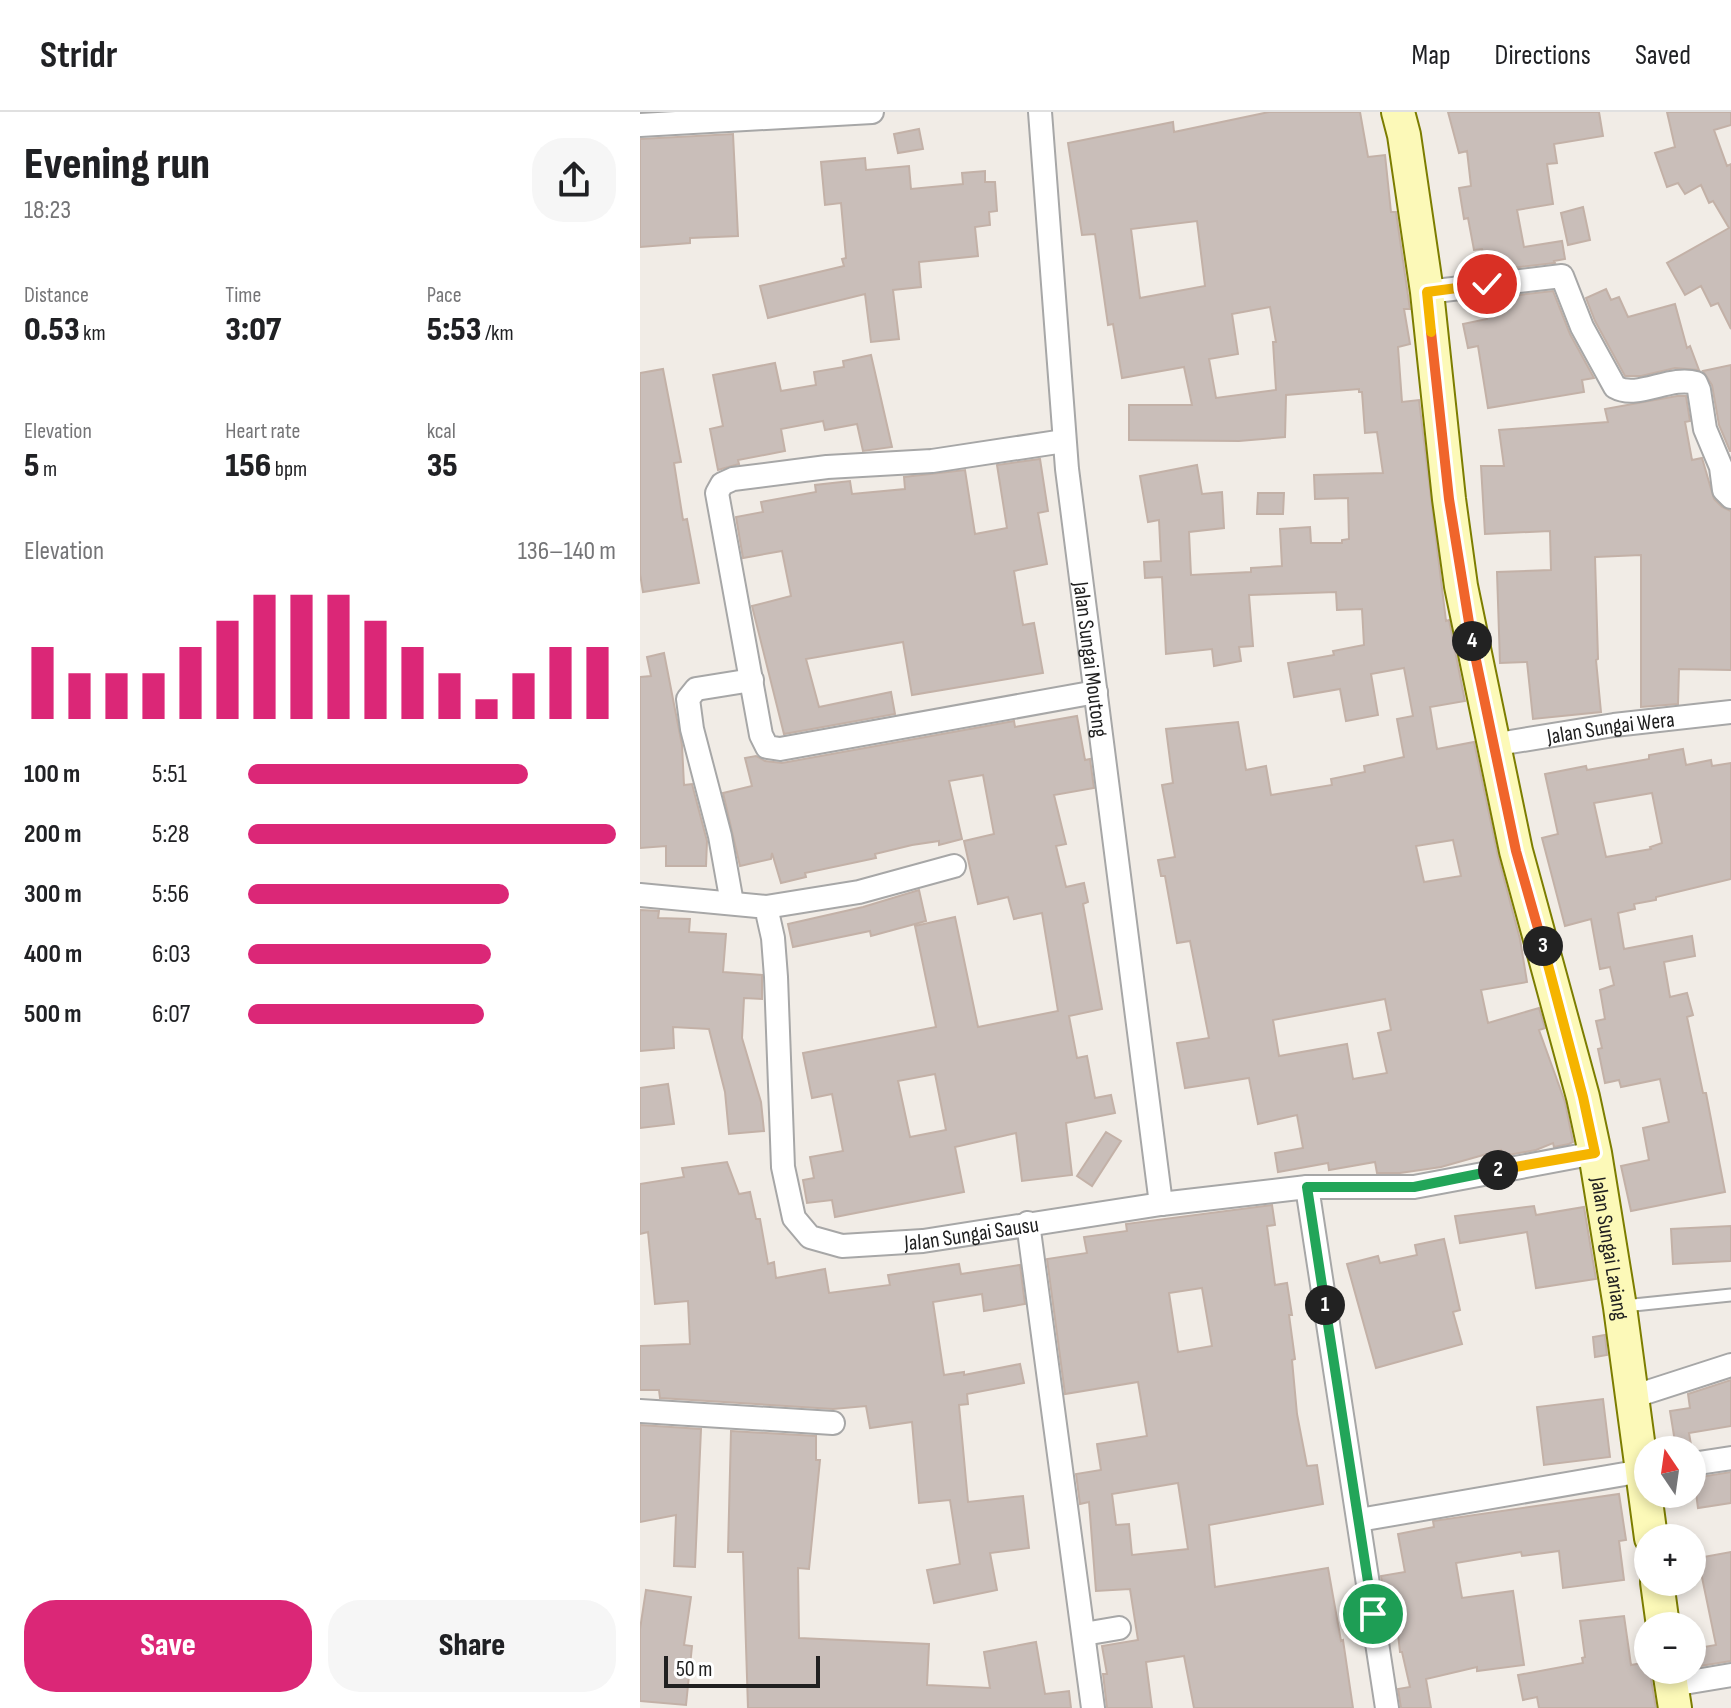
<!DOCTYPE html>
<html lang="en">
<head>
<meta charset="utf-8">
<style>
	body { margin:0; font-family:"Sofia Sans Condensed",sans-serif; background:#f6f6f6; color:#202124; height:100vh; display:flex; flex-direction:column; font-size:30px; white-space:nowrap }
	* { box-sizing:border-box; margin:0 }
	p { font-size:26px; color:#757577 }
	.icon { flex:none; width:44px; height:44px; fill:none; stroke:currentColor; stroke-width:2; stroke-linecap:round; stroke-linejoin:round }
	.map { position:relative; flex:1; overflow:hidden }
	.panel { display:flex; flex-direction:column; background:#fff; width:640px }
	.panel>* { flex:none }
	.needle { width:52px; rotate:347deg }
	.controls { position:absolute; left:994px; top:1324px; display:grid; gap:16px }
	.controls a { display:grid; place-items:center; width:72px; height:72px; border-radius:50%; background:#fff; box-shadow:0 4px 12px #0003; font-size:40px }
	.scale { position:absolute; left:24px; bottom:20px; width:156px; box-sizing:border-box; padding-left:8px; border:4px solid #202020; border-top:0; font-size:22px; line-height:28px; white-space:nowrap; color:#202020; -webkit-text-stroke:6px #fff; paint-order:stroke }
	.pin { position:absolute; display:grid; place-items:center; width:68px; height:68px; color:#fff; margin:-34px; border:4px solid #fff; border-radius:50%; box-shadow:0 2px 8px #0007 }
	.km { position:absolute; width:40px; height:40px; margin:-20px; border-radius:50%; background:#222; color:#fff; font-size:22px; line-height:40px; text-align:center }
	.round { display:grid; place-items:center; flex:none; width:84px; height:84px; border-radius:32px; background:#f6f6f6 }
	.summary { display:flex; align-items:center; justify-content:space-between; height:136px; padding:0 24px }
	h1 { font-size:44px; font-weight:800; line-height:60px }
	.figures { display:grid; grid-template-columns:repeat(3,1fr); gap:12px; height:136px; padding:8px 24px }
	.figures div { display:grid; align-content:center }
	.figures b { font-size:34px; font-weight:800 }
	.figures small { font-size:22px; font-weight:400 }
	.figures p { font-size:22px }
	.chart { height:224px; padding:16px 24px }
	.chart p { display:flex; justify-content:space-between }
	.chart svg { width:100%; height:144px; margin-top:8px; stroke:#db2777; stroke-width:6 }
	.cta { display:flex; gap:16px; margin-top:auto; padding:16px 24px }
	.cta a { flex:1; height:92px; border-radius:32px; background:#db2777; color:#fff; font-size:32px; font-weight:800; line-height:92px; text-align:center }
	.cta a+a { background:#f6f6f6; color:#202124 }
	ul { padding:0 24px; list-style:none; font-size:26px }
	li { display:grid; grid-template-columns:128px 96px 1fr; align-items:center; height:60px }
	li i { height:20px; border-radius:10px; background:#db2777 }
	header { display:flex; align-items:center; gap:48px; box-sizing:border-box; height:112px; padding:0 40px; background:#fff; border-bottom:2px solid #e0e0e0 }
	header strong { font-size:38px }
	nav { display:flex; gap:44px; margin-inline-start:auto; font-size:28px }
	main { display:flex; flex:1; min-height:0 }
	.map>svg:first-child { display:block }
	.building { fill:#c9beb9; stroke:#c3b1a7; stroke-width:2; fill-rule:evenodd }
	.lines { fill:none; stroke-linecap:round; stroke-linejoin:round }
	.lane-casing { stroke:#a7a7a7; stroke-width:15 }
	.street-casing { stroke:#a7a7a7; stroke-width:26 }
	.secondary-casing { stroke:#7c7d00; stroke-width:36 }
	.lane { stroke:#fff; stroke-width:11 }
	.street { stroke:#fff; stroke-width:22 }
	.secondary { stroke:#fcf9b8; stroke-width:32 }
	.split-1-casing { stroke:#fff; stroke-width:16 }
	.split-2-casing { stroke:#fff; stroke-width:16 }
	.split-3-casing { stroke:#fff; stroke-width:16 }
	.split-4-casing { stroke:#fff; stroke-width:16 }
	.split-5-casing { stroke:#fff; stroke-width:16 }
	.split-6-casing { stroke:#fff; stroke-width:16 }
	.split-1 { stroke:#22a559; stroke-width:10 }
	.split-2 { stroke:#22a559; stroke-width:10 }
	.split-3 { stroke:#f5b400; stroke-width:10 }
	.split-4 { stroke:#f0652b; stroke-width:10 }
	.split-5 { stroke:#f0652b; stroke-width:10 }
	.split-6 { stroke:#f5b400; stroke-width:10 }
	.labels { text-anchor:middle; stroke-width:7; stroke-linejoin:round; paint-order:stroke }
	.street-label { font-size:22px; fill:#202020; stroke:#fff }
</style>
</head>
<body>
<header>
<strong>Stridr</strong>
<nav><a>Map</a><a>Directions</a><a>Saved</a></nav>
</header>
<main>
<section class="panel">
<div class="summary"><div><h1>Evening run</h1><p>18:23</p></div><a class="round"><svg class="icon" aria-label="share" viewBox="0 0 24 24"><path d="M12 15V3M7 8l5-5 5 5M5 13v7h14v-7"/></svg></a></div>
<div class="figures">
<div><p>Distance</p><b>0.53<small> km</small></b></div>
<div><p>Time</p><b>3:07</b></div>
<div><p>Pace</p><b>5:53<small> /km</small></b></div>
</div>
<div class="figures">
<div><p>Elevation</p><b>5<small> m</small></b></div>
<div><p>Heart rate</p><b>156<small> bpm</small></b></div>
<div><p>kcal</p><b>35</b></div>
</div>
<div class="chart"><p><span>Elevation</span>136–140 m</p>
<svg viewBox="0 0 160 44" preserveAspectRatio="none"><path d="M5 44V22M15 44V30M25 44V30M35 44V30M45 44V22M55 44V14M65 44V6M75 44V6M85 44V6M95 44V14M105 44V22M115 44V30M125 44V38M135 44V30M145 44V22M155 44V22"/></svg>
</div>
<ul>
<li><b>100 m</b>5:51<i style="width:76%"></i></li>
<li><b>200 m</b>5:28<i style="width:100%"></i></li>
<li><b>300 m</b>5:56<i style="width:71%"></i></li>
<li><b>400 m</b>6:03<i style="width:66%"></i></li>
<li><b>500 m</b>6:07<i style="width:64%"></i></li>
</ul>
<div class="cta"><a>Save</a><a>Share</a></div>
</section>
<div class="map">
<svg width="1091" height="1596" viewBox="0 0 1091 1596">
	<rect width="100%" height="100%" fill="#f1ece6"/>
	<!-- building -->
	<path class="building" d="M629,0H720L728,45L745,43L751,100H756L770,197H764L770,232L758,235L762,290L779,288L806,509L809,508L825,589L790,595L797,637L834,630L858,744L880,827L887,870L841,878L848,911L899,896L905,916L899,918L925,990L933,1030L929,1032L914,1035L913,1031L896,1038L863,1044L861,1038L801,1055L760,1061H737L735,1050L689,1058L688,1051L638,1060L635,1041L663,1036L657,1003L618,1012L609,966L545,976L537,931L569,926L550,829L537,831L525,764H521L518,748L535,745L522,673L533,671L526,617L598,610L606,658L626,654L631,683L692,673L691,667L725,660L724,654L764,645L757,607L773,604L764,556L731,562L738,603L706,609L700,577L654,585L648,551L694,543L693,539L724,533L722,497L697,498L696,480L609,483L613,534L599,535L601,549L574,554L572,537L526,542L522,465L505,466L504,450L521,449L519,408L508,410L500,364L557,353L562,382L582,380L584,416L549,420L551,463L611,460V456L642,454L640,417L670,415L671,431H702V428L709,427L708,386L675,387L674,363L743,361L737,320L725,321L722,280H719V277L646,283L645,325L599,329L489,328V293H552L544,255L482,266L473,212L468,213L455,122L442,123L428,31L533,10L534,20ZM557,109L565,174L500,186L491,117ZM630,195L636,230H633L636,278L576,286L569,247L598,242L592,202ZM813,728L821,764L784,770L776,734ZM745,887L751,918L738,921L747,961L713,967L707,932L639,944L633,908Z
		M808,0H959L963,24L914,32L917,51L907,52L913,92L877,98L884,135L922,129L925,147L914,149L915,151L846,159L842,137L834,138L828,106L824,107L819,76L831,74L827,39L819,41Z
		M1027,0H1091V13L1074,18L1087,54L1091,52V217L1078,191L1071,194L1061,174L1045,183L1027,151L1089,116L1073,89L1069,91L1061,73L1045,82L1038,71L1027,75L1015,41L1035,35Z
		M279,17L283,37L258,41L254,22Z
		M93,22L98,124L50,126V131L0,135V27Z
		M225,46L226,58L269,54L271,77L323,72L322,61L345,59V70H355L357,99L349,100L350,113L335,115L338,144L279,150L281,175L253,178L259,227L231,230L225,182L128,206L120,174L204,154L202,147L206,146L201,91L185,93L181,50Z
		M943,95L950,128L928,133L921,101Z
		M966,177L971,188L979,185L988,205L1035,192L1047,236L1050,234L1059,258L1035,256L1001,264H985L955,209L946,186Z
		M913,179L930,222L954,266L942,268L944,280L848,296L838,234L828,236L823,212L847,207L844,187Z
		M231,243L252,335L223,339L217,312L185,318L183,309L141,317L145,339L98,348L99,352L78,358L70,317L83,314L73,263L135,251L141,279L176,273L174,260L204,255L203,249Z
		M1091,253V339H1090L1079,313L1072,273L1063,259Z
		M23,257L41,350L34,351L43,408L47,407L59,471L3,480L0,462V261Z
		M1037,284H1046L1050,309L1045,310L1052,348L1062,346L1074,387L1082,395L1091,399V558L1039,557L1038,592L1001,595V443L955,445L958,547L956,548L961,600L893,607L887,550L860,551L857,460L911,458L910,419L845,422L841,354H864L859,318L968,310L965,297Z
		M400,347L408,399L398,401L407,452L374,459L383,513L394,511L403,561L272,583L263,530L166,547L179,595L251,580L255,602L144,622L112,494L151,484L142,439L103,446L96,405L123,400L121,390L176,380L175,373L210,369L212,382L265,377L264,365L325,358L335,422L367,416L357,353Z
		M618,381H644L643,402H617Z
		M24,541L42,633L44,673L52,672L67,729L66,754H26V734L0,736V565L11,564L7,545Z
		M437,604L445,648L450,647L454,676L414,683L426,732L416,734L426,775L444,771L448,790L443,792L462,897L429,904L437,946L447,944L455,986L471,983L475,1001L426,1011L432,1063L382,1069L376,1021L315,1035L324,1080L195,1105L192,1088L167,1091L163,1068L174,1066L170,1045L203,1039L192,982L172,986L163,941L296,915L275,814L315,805L338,915L418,899L402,801L374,807L368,785L338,792L324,729L354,722L343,663L309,669L322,727L299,733V729L272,733L235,742L236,746L165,761L166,765L141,771L132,741L131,747L100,754L83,681L112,674L105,646L116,644L125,649L142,651L374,609L375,615ZM295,962L306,1018L270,1025L258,969Z
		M1043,637L1046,653L1071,648L1072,654L1091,651V767L1016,785V788L994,792L995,797L978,801L984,837L1052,824L1055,844L1024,850L1030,885L1047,881L1053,903L1047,905L1063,981H1066L1085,1080L991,1099L981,1054L1009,1048L1003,1016L1029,1010L1020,967L981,975L979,968L965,971L958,937L962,936L956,909L965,907L960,878L974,873L970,855L960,857L951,807L925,814L902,726L918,722L905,662L946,654L947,658L1009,647V643ZM1012,681L1022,731L1010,735L1011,737L966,745L954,691Z
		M279,778L286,809L231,824L230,819L153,835L148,812L223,795Z
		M0,798L19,799L18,806L50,807L49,820L86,822L83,860L122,863V887L104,886L102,926L121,990L124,1019L89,1022L85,980L69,917L33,915L34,936L0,939Z
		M28,972L34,1012L0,1016V976Z
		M466,1020L481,1029L452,1074L437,1064Z
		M87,1050L99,1082L110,1080L116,1107H120L128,1152L134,1150L136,1166L185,1157L189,1181L250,1173L248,1163L319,1152L321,1162L380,1153L385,1192L344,1199L342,1182L293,1190L304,1263L324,1260V1263L380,1252L384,1271L327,1282L328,1292L319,1293L328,1390L383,1384L389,1436L350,1441L357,1478L294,1491L287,1458L320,1452L310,1388L279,1391L272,1310L230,1316L226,1294L193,1297L20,1286L19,1278H0V1234L50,1232L48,1189L15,1192L8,1120L0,1122V1072L44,1065L42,1056Z
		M632,1093L635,1113L627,1114L635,1173L647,1171L652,1203H649L655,1247L652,1248L657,1302L667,1354L677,1353L683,1392L569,1413L575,1475L688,1456L701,1529L703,1528L713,1596H554L544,1544L506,1550L512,1596H467L463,1562H467L462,1534L498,1528L490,1477L456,1479L449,1390L440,1392L436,1362L461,1358L457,1332L507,1324L498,1270L425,1282L407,1147L447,1141L444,1125L487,1119L486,1112ZM562,1176L572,1234L538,1240L529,1181ZM538,1371L548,1437L492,1443L489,1412L476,1413L472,1382Z
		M894,1094L896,1103L944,1095L956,1167L896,1176L887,1120L820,1131L815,1104Z
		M1091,1114V1149L1033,1152L1031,1117Z
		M804,1127L820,1198L813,1200L822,1232L736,1256L707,1152L738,1144L740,1151L777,1143L775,1133Z
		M965,1223L967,1243L955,1245L953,1225Z
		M1091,1268V1314L1049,1321L1051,1333L1036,1336L1030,1299L1050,1296L1048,1282Z
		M963,1287L970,1345L904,1353L897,1295Z
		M0,1313L61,1317L55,1455L34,1454L36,1403L0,1410Z
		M91,1319L176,1324V1348H180L169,1457L158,1456L159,1526L289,1532L287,1573L350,1576L344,1540L396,1530L405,1582L429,1579L431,1596H108L103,1440H88Z
		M1091,1360V1391L1058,1396L1054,1366Z
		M979,1382L986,1428L979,1429L984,1468L923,1476L919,1439L882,1444L881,1440L816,1451L822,1486L873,1479L884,1553L837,1559V1555L786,1567L791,1596H761L758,1577L770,1575L762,1540H760L754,1486L745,1488L741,1464L765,1460L758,1422L794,1415L793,1409Z
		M1091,1440V1549L1060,1554L1058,1536L1076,1533L1058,1446Z
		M6,1478L51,1485L44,1533L52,1534L46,1593L0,1589V1517Z
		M984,1504L991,1553L1008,1550L1016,1596H899L897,1585L883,1588L878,1563L943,1551L942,1546L945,1545L940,1509Z"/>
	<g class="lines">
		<defs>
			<path id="lane" d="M984,1194L1091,1183"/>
			<g id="street">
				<path id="s1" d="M400,0L427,357L521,1092"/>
				<path d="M0,13L232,0"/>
				<path d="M787,180L922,164L942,215L975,275C998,288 1030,263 1056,271L1059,278L1065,317L1081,355L1084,378L1091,385"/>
				<path d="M424,329L292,349L187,355L93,367L82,372L77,381L121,623L127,635L140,637L456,580"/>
				<path id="s2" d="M852,633L974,613L1091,600"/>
				<path id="s3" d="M0,783L126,795L133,826L136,865L143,1055L154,1106L170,1125L202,1134L283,1129L521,1092L667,1075H774L955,1041"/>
				<path d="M92,791L80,724L52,617L48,587L56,577L112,568"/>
				<path d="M126,795L219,780L314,754"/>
				<path d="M667,1075L747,1596"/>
				<path d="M388,1111L453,1596"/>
				<path d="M992,1285L1091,1253"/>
				<path d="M0,1299L193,1311"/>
				<path d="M1052,1352L1091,1346"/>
				<path d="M719,1408L1008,1358"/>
				<path d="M444,1522L479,1516"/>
				<path d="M1032,1573L1091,1563"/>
			</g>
			<g id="secondary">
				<path id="s4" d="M758,0L764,23L787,180L809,387L821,474L876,739L943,985L955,1041L980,1195L1011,1426"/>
				<path d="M1017,1470L1023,1514"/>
				<path d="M1029,1558L1035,1596"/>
			</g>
		</defs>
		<!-- lane casing -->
		<use href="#lane" class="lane-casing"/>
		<!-- street casing -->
		<use href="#street" class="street-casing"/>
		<!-- secondary casing -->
		<use href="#secondary" class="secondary-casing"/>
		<!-- lane -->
		<use href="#lane" class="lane"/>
		<!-- street -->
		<use href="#street" class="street"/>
		<!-- secondary -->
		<use href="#secondary" class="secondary"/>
	</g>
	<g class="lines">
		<defs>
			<path id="split-1" d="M685,1193L733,1502"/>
			<path id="split-2" d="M685,1193L667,1075H774L858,1058"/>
			<path id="split-3" d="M858,1058L955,1041L943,985L903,834"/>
			<path id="split-4" d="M832,529L876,739L903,834"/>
			<path id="split-5" d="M791,220L809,387L832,529"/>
			<path id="split-6" d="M791,220L787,180L847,172"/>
		</defs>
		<!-- split-1 casing -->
		<use href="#split-1" class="split-1-casing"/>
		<!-- split-2 casing -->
		<use href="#split-2" class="split-2-casing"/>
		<!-- split-3 casing -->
		<use href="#split-3" class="split-3-casing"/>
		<!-- split-4 casing -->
		<use href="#split-4" class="split-4-casing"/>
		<!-- split-5 casing -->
		<use href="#split-5" class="split-5-casing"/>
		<!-- split-6 casing -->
		<use href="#split-6" class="split-6-casing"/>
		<!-- split-1 -->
		<use href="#split-1" class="split-1"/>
		<!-- split-2 -->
		<use href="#split-2" class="split-2"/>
		<!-- split-3 -->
		<use href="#split-3" class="split-3"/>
		<!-- split-4 -->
		<use href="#split-4" class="split-4"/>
		<!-- split-5 -->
		<use href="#split-5" class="split-5"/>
		<!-- split-6 -->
		<use href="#split-6" class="split-6"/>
	</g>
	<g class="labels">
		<!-- street labels -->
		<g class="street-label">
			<text dy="8" stroke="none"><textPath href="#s1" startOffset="550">Jalan Sungai Moutong</textPath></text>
			<text dy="8" stroke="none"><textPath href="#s2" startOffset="120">Jalan Sungai Wera</textPath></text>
			<text dy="8" stroke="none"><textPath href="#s3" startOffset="628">Jalan Sungai Sausu</textPath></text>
			<text dy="8" stroke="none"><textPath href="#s4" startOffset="1158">Jalan Sungai Lariang</textPath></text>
		</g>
	</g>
</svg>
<div class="controls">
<a><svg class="needle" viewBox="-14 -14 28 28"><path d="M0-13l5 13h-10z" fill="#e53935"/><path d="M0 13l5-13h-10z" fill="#757577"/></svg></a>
<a>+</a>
<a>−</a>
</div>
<div class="scale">50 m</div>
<div class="pin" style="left:733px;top:1502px;background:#1e9e55"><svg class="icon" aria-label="arrive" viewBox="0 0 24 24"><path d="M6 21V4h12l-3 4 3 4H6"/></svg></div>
<div class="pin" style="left:847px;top:172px;background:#d93025"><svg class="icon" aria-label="check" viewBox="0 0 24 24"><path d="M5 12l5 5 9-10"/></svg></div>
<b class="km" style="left:685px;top:1193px">1</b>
<b class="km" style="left:858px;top:1058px">2</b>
<b class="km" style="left:903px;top:834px">3</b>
<b class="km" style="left:832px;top:529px">4</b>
</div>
</main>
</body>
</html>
